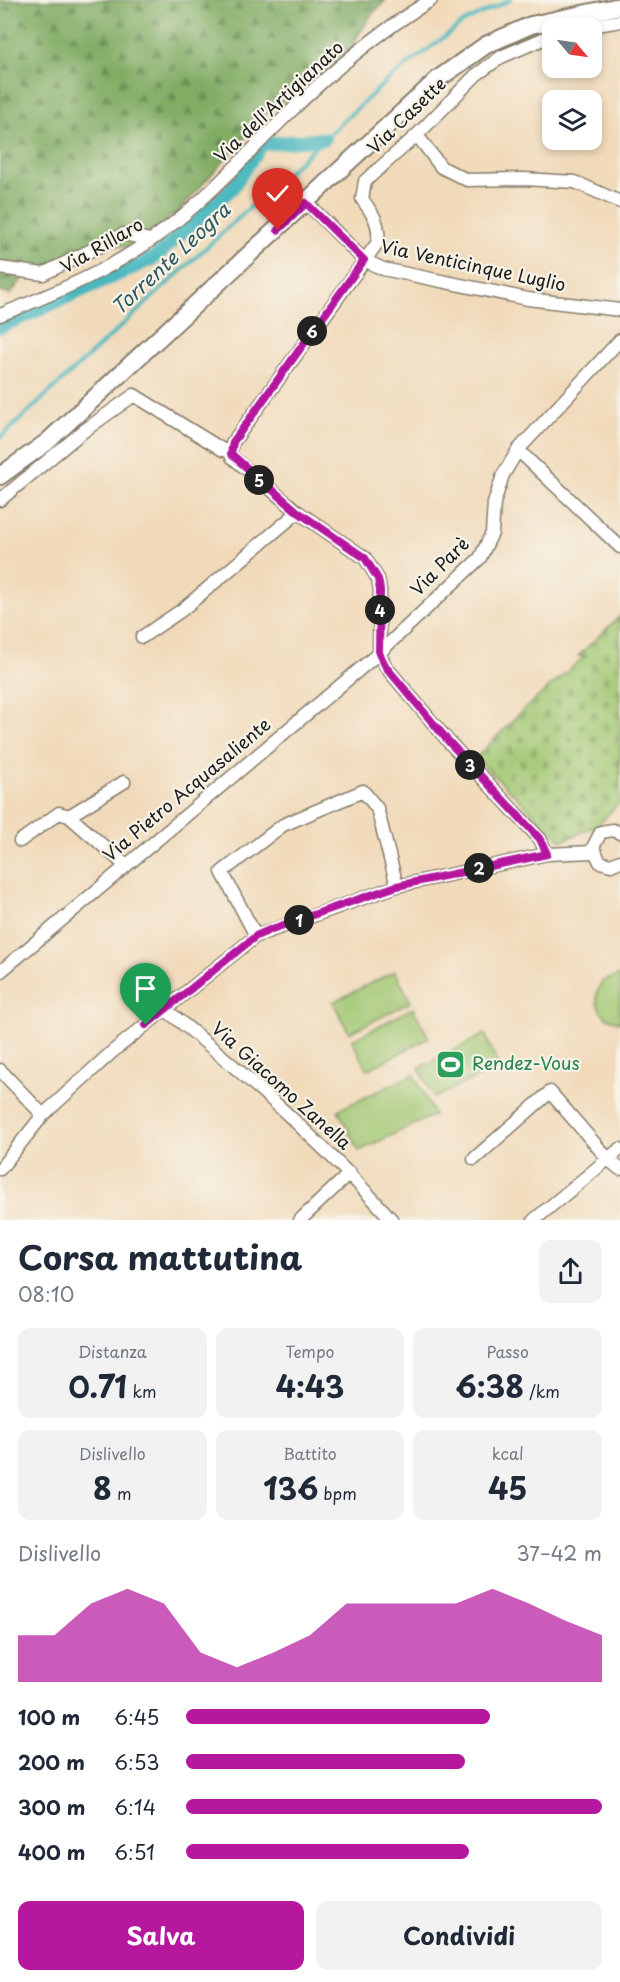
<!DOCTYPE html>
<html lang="it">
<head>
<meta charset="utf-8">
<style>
	body { margin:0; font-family:"Playpen Sans",sans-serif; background:#f2f2f3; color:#1f2937; height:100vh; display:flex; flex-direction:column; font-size:22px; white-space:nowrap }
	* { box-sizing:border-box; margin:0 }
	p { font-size:20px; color:#747a83 }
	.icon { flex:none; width:33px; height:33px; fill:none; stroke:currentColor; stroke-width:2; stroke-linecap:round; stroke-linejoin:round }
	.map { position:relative; height:1220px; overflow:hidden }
	.panel { display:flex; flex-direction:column; background:#fff; flex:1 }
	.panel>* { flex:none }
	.needle { width:39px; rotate:119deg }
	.fabs { position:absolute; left:542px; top:18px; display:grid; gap:12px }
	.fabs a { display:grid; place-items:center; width:60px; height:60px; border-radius:12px; background:#fff; box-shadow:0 3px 9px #0003; font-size:30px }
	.pin { position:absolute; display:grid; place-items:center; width:51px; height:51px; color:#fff; margin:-62px -26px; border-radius:50% 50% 50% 0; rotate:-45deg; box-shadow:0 0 6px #0007 }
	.pin .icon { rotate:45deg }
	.km { position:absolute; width:30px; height:30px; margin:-15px; border-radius:50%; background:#222; color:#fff; font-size:16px; line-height:30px; text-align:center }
	.round { display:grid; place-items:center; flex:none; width:63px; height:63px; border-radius:12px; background:#f2f2f3 }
	.head { display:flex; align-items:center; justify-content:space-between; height:102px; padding:0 18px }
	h1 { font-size:33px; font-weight:700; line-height:45px }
	.metrics { display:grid; grid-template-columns:repeat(3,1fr); gap:9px; height:102px; padding:6px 18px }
	.metrics div { display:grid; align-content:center; border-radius:12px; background:#f2f2f3; text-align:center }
	.metrics b { font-size:30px; font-weight:700 }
	.metrics small { font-size:16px; font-weight:400 }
	.metrics p { font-size:16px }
	.chart { height:168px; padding:12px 18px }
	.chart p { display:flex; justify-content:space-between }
	.chart svg { width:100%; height:108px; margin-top:6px; fill:#b5179e; opacity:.7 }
	.action { display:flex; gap:12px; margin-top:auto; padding:12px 18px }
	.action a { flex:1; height:69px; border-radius:12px; background:#b5179e; color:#fff; font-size:24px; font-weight:700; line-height:69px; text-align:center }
	.action a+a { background:#f2f2f3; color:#1f2937 }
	ul { padding:0 18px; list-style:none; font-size:20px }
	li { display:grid; grid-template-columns:96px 72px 1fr; align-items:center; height:45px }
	li i { height:15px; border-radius:8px; background:#b5179e }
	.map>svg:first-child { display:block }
	.grass { fill:#a1c772; stroke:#5e7247; stroke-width:1.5 }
	.forest { fill:url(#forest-firs); stroke:#4e6440; stroke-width:1.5 }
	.cemetery { fill:url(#cemetery-stones); stroke:#5e7247; stroke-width:1.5 }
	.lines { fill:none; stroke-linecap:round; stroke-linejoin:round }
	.stream { stroke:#49b8bf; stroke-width:4 }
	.canal { stroke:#49b8bf; stroke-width:14 }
	.minor-casing { stroke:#867b6b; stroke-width:15 }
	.major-casing { stroke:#867b6b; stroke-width:20 }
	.minor { stroke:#fff; stroke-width:12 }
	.major { stroke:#fff; stroke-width:16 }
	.route-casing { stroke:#fff; stroke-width:12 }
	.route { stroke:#b5179e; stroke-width:8 }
	.labels { text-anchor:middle; stroke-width:4.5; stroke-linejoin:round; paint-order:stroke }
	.street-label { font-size:18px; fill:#1c1c1c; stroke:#f7f3e8 }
	.leisure-label { font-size:18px; fill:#27864d; stroke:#f7f3e8; text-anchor:start }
	.water-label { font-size:20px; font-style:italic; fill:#2e5a5d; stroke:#f7f3e8 }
</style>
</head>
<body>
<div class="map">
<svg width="620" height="1220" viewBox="0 0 620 1220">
	<defs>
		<pattern id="forest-firs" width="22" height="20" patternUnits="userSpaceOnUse" patternTransform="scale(1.5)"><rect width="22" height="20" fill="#80ac64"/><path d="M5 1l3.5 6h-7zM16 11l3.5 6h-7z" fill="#688b52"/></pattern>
		<pattern id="cemetery-stones" width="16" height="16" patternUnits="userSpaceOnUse" patternTransform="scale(1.5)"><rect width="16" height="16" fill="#a1c772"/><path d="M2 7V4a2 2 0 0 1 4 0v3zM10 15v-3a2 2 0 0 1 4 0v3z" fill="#8aaa62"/></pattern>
	</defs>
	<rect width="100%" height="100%" fill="#f7f3e8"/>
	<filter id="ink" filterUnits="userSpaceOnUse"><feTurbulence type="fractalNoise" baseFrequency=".0167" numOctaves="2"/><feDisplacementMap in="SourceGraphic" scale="12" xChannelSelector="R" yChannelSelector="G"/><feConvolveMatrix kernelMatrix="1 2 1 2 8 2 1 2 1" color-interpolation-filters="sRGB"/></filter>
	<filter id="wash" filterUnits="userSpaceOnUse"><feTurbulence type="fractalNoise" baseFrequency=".008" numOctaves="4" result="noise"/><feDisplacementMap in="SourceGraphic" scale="24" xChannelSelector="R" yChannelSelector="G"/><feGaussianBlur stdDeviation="1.35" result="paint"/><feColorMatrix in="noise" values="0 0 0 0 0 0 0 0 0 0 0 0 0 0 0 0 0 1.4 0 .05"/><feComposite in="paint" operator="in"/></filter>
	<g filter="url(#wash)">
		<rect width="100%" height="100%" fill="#f1daba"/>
		<!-- grass -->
		<path class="grass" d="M395,971L411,1002L349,1033L333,1002Z
			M620,975V1022C598,1019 590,998 603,981Z
			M413,1008L429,1038L367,1070L352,1040Z
			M485,1034L499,1067L434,1098L419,1068Z
			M414,1074L434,1115L359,1151L338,1110Z"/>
		<!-- forest -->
		<path class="forest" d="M0,0H386L372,14L346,54L263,117L178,212L129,248L97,241L35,273L0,267Z
			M0,274L23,278L11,294L0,292Z"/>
		<!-- cemetery -->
		<path class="cemetery" d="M620,616V802L598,825L562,841L476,758L523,710L585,656H578Z"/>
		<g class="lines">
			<!-- stream -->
			<path class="stream" d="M0,438L389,79L464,22L510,0"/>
			<!-- canal -->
			<path class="canal" d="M0,327L154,258L232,188L262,144L324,139"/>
		</g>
	</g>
	<g filter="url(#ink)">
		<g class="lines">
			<defs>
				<path id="minor" d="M580,28L620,21
					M417,135L441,167L467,180L524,179L575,182L620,202
					M307,203L364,260L383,269L528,299L620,310
					M0,268L43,274L124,234L150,240
					M0,315C58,292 116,268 166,229C210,196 246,155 285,117C329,73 379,32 431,0
					M620,340L518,450L620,547
					M230,450L233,442L378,242C380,223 373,214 362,199L365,181L417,135L476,75L501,57L552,35
					M0,500L81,433L134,395L223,450H230L232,457L298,512L365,558L378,579L380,590L379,653L386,667L449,742L540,839L547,854
					M142,637L182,610L298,512
					M124,782L69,816L125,865
					M620,833L613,830L601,832L593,847L600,862L611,865L620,861
					M20,841L59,813L69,816
					M256,936L222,872L283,825L363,791L377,808L397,886
					M0,972L379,653L480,558L492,533L494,503L503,475L518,450
					M166,1010C247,1075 323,1143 392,1220
					M0,1070L43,1115
					M474,1159L550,1092L609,1160L620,1169
					M0,1169L43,1115L112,1052L256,936L397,886L547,854L593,852
					M300,1220L350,1173
					M534,1220L620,1149"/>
				<path id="major" d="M0,476L47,442L438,79L486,45L531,25L620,6"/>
			</defs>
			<!-- minor casing -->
			<use href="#minor" class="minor-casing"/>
			<!-- major casing -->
			<use href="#major" class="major-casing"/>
			<!-- minor -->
			<use href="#minor" class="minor"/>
			<!-- major -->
			<use href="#major" class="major"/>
		</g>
	</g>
	<g class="lines" filter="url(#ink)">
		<defs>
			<path id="route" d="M146,1025L256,936L272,929L397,886L547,854L540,839L449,742L386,667L379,653L380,590L378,579L365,558L298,512L231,454L233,442L364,260L306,203L278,230"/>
		</defs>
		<!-- route casing -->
		<use href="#route" class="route-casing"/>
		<!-- route -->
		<use href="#route" class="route"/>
	</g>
	<!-- icons -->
	<defs>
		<symbol id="stadium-square" viewBox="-11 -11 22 22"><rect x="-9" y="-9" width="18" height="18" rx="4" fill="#2e9e5b" stroke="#f7f3e8"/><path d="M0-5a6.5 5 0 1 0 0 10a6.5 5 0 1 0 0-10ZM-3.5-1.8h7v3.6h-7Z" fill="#fff"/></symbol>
	</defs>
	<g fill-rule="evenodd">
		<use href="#stadium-square" x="434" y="1048" width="33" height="33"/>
	</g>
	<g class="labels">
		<!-- street labels -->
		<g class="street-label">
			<text transform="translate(279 102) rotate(-43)" y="6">Via dell'Artigianato</text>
			<text transform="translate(407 116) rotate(-44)" y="6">Via Casette</text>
			<text transform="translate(102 246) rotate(-30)" y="6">Via Rillaro</text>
			<text transform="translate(473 266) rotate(12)" y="6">Via Venticinque Luglio</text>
			<text transform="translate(440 567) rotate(-45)" y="6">Via Parè</text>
			<text transform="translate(187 790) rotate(-40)" y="6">Via Pietro Acquasaliente</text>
			<text transform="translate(281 1086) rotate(42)" y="6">Via Giacomo Zanella</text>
		</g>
		<!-- leisure labels -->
		<g class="leisure-label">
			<text x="472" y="1070">Rendez-Vous</text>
		</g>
		<!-- water labels -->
		<g class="water-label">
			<text transform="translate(171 259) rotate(-43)" y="7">Torrente Leogra</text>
		</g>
	</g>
</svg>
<div class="fabs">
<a><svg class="needle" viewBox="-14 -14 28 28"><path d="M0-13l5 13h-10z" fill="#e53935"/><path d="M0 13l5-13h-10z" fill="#747a83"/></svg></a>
<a><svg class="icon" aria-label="layers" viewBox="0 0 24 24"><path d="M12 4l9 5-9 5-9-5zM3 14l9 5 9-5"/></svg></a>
</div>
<div class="pin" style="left:146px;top:1025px;background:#1e9e55"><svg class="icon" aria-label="arrive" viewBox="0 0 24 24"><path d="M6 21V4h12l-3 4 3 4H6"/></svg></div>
<div class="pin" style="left:278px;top:230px;background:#d93025"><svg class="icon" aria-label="check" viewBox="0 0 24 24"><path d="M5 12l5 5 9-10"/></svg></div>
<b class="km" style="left:299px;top:920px">1</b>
<b class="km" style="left:479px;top:868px">2</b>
<b class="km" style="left:470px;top:765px">3</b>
<b class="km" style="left:380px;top:610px">4</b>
<b class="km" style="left:259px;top:480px">5</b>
<b class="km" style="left:312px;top:331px">6</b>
</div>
<section class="panel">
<div class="head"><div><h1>Corsa mattutina</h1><p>08:10</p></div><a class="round"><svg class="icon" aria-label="share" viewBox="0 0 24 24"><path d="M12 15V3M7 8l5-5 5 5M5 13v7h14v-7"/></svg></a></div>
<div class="metrics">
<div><p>Distanza</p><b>0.71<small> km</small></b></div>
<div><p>Tempo</p><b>4:43</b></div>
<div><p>Passo</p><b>6:38<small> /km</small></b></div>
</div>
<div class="metrics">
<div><p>Dislivello</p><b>8<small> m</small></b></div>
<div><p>Battito</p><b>136<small> bpm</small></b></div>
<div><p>kcal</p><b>45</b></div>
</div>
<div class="chart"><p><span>Dislivello</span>37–42 m</p>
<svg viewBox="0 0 160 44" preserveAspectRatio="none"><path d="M0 44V25L10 25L20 12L30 6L40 12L50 32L60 38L70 32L80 25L90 12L100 12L110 12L120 12L130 6L140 12L150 19L160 25V44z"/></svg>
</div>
<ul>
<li><b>100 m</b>6:45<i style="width:73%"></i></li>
<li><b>200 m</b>6:53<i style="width:67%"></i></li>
<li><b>300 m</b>6:14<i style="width:100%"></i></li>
<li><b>400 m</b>6:51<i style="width:68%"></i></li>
</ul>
<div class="action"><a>Salva</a><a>Condividi</a></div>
</section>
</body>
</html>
